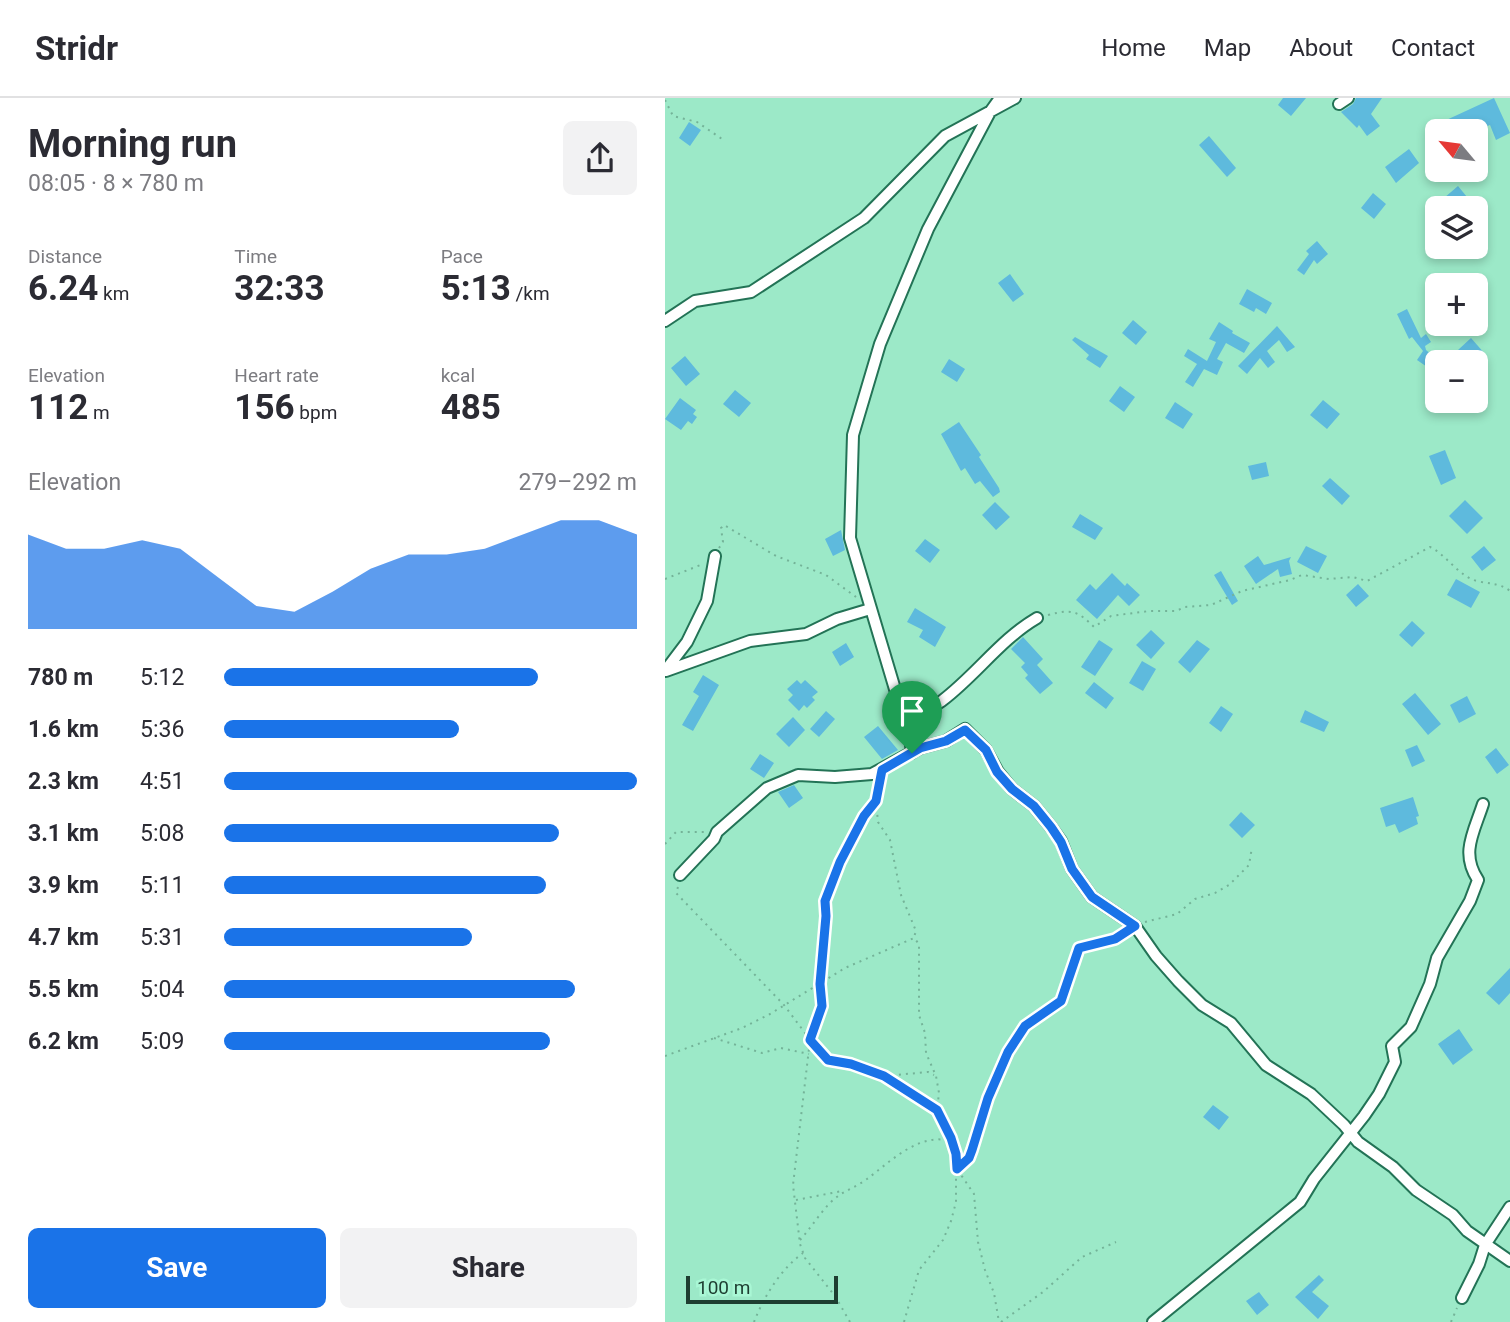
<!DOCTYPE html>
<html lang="en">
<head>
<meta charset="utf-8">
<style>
	body { margin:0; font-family:Roboto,sans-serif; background:#f2f2f3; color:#2b2b33; height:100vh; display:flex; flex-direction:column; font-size:26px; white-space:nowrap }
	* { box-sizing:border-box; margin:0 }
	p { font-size:23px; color:#7c7c81 }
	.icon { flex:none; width:38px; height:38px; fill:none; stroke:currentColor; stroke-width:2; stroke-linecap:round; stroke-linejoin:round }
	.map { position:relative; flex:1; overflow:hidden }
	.drawer { display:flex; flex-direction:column; background:#fff; width:665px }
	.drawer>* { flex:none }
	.needle { width:46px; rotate:299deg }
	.fabs { position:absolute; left:760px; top:21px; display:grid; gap:14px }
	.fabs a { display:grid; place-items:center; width:63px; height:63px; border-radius:10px; background:#fff; box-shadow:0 4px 10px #0003; font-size:35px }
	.scale { position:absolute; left:21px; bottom:18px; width:152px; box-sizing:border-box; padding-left:7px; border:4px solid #1e3e31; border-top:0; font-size:19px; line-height:24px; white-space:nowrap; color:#1e3e31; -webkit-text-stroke:5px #a9f7d5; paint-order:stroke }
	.pin { position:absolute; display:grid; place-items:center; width:60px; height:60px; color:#fff; margin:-72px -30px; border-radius:50% 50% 50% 0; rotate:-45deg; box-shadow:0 0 7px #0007 }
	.pin .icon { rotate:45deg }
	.round { display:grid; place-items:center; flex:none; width:74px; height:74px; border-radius:10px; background:#f2f2f3 }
	.overview { display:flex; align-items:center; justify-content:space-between; height:119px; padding:0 28px }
	h1 { font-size:38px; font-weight:700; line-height:52px }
	.figures { display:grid; grid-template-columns:repeat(3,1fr); gap:10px; height:119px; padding:7px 28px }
	.figures div { display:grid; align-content:center }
	.figures b { font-size:35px; font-weight:700 }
	.figures small { font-size:19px; font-weight:400 }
	.figures p { font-size:19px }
	.chart { height:196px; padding:14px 28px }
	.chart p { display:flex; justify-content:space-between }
	.chart svg { width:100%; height:126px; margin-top:7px; fill:#1a73e8; opacity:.7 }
	.primary-button { display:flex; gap:14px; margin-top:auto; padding:14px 28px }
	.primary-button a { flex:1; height:80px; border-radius:10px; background:#1a73e8; color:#fff; font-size:28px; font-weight:700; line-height:80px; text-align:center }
	.primary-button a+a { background:#f2f2f3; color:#2b2b33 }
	ul { padding:0 28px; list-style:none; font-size:23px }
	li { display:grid; grid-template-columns:112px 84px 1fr; align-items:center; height:52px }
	li i { height:18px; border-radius:9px; background:#1a73e8 }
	header { display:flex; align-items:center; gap:42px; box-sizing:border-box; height:98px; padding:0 35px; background:#fff; border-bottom:2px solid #e1e1e2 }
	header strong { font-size:33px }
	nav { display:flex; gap:38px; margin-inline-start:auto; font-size:24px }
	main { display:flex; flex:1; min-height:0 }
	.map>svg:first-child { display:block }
	.building { fill:#5ebadd }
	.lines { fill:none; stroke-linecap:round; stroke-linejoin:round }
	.minor-casing { stroke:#237356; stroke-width:14 }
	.path { stroke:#74b398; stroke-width:2; stroke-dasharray:2 5; stroke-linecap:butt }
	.minor { stroke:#fff; stroke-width:10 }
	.route-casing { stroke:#fff; stroke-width:14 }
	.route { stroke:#1a73e8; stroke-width:9 }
</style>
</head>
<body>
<header>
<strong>Stridr</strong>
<nav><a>Home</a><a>Map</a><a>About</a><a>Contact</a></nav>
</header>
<main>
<section class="drawer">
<div class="overview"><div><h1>Morning run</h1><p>08:05 · 8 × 780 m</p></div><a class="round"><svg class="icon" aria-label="share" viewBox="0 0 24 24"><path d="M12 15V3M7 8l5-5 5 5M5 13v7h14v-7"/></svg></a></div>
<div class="figures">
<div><p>Distance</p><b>6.24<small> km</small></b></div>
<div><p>Time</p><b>32:33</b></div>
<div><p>Pace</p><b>5:13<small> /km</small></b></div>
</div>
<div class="figures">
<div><p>Elevation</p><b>112<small> m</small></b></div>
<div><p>Heart rate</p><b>156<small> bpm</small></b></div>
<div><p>kcal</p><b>485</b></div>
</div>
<div class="chart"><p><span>Elevation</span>279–292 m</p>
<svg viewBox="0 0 160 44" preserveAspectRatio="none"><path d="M0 44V11L10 16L20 16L30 13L40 16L50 26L60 36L70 38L80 31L90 23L100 18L110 18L120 16L130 11L140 6L150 6L160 11V44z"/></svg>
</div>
<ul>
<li><b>780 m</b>5:12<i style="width:76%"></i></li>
<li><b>1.6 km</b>5:36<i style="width:57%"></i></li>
<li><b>2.3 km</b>4:51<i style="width:100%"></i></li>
<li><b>3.1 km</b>5:08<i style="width:81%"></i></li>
<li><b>3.9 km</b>5:11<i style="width:78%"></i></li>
<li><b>4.7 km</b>5:31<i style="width:60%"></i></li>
<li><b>5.5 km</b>5:04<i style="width:85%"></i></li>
<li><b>6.2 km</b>5:09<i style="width:79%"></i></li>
</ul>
<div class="primary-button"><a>Save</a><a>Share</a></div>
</section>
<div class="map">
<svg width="845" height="1224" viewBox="0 0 845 1224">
	<rect width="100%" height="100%" fill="#9ce9c8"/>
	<!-- building -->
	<path class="building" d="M618,0H641L626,18L613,7Z
		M691,0H717L706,16L715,28L702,38L694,27L692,30L676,14L688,6Z
		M829,0L845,35L831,42L825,27L810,33H781L777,24Z
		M24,24L36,32L25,48L14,40Z
		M544,38L571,70L562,79L534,47Z
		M744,51L754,65L731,85L720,69Z
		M793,88L802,99L787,110L779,100Z
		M708,95L721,106L709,121L696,110Z
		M652,143L663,156L652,166L649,162L639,177L632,172L644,156L641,153Z
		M345,176L359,196L348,204L333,185Z
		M582,191L607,205L601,216L591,210L589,214L574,206Z
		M742,211L756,240L761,236L766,244L760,248L761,252L774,263L768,273L752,262L758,253L747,239L744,241L732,216Z
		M468,222L482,234L471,247L457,235Z
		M554,224L568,233L567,235L585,245L579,255L561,245L552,261L558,264L552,277L539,271L528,289L520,284L532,266L519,258L523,251L542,263L551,244L544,241Z
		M612,228L630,249L622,254L614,242L602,253L610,264L603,270L595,260L582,276L573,268Z
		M410,239L443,258L435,270L421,261L424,257L407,242Z
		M806,240L820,256L812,264H805L793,252Z
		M20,258L35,276L21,288L6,270Z
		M284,261L300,271L292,284L276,274Z
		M455,288L470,299L459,314L444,303Z
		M70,292L86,305L74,319L58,306Z
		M15,300L31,312L28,316L32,319L27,326L23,323L16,332L0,321Z
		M658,302L675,316L662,331L645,317Z
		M510,304L528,316L518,331L500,320Z
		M294,324L316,357L314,359L334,390L335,394L328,399L315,383L310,386L300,370L296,373L276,336Z
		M780,352L791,380L776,387L764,358Z
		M601,364L604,378L587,382L583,368Z
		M665,380L685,398L677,407L657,388Z
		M800,402L818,420L802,436L784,418Z
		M330,404L345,419L331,432L317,417Z
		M415,416L438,430L430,442L407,429Z
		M176,432L180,452L168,458L160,441Z
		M260,441L275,452L265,465L250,453Z
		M641,448L662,458L653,475L632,464Z
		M819,448L831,462L817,473L806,459Z
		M593,458L599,467L626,459L624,463L627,476L615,479L613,471L591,486L579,468Z
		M556,473L573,503L567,507L549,477Z
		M447,475L460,488L462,485L475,497L464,508L453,497L432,521L411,502L425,486L431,492Z
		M791,481L815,494L806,510L782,497Z
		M693,486L704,498L691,509L681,497Z
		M250,510L281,529L270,549L254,539L258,532L242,524Z
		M747,523L760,535L747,549L734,537Z
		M486,532L500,545L486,561L471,547Z
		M358,539L378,561L372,567L388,585L375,596L360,580L363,577L356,569L360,565L346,551Z
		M434,542L448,551L430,578L416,569Z
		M532,542L545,551L525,575L513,564Z
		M181,545L189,559L175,568L167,554Z
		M477,563L491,571L478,593L464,585Z
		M38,577L54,587L28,633L17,627L34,598L28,594Z
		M132,582L136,586L140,582L153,594L147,599L150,602L142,610L139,607L134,613L123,602L128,597L122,591Z
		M429,584L449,600L441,611L420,595Z
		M750,595L776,626L763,637L737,606Z
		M802,598L811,616L794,625L785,607Z
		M556,608L568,616L556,634L544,625Z
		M640,612L664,624L659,634L635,624Z
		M161,613L170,621L154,639L145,631Z
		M128,619L140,632L124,649L111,636Z
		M213,628L233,652L217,661L199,639Z
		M752,647L760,663L747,669L740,652Z
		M831,650L844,667L832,676L820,659Z
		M95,656L109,665L99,680L85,671Z
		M129,687L138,700L124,710L113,694Z
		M748,699L754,718L751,719L753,726L734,735L730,726L721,729L715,710Z
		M576,714L590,727L577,740L564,727Z
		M845,870V895L834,907L821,895Z
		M794,931L808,952L788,967L773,946Z
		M548,1007L564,1019L554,1032L538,1019Z
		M654,1177L659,1182L647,1194L664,1208L653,1221L630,1199Z
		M594,1194L604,1207L592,1217L581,1203Z"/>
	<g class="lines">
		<defs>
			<path id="minor" d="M674,6L683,0
				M0,223L30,203L86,194L199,120L280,38L350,0
				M0,573L22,544L42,503L50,458
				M1,573L85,543L141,536L172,521L202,512
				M232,598L185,440L188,337L215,246L263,131L325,14L335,0
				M247,655C246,646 243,632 247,623C251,613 270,609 278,602C311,577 336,541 372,520
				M15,777L49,741L52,734L102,690L133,677L170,679L207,676L255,650L281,643L300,631L321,652L333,674L347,691L369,708L386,729L396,743L407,771L427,799L470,828L491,858L513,883L537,907L566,925L601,967L646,996L679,1027L693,1044L728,1069L751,1092L788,1117L802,1133L845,1163
				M797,1200L814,1166L820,1147L845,1109
				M488,1224L635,1104L649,1081L699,1018L714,996L730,964L727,948L746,929L765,886L772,860L805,803L813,782C795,755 809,734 818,706"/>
		</defs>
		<!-- minor casing -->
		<use href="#minor" class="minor-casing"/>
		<!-- path -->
		<path class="path" d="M0,2L8,18L32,24L60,43
			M54,450L58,444L56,430L59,427L111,458L161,477L191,499
			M0,481L38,466
			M383,517C406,511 412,512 429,529L446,518L484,513H511L520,509L546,507L577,493L625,482L637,477L664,481L688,479L702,483L765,449C782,457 793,478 812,483C824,486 835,485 845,493
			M211,703L213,724L225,742L236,797L251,833L249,839
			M0,746L11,734H39
			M13,789L11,795L119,907L152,951L163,962L186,966L219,978L272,1012
			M480,824L512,816L530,801L550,795L564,787L584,767L587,749
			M49,940L97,955L116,950L144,956
			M0,958L77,930L105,916L180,870L249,840L254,846V917L260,935L261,955L271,978L274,995L272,1012L286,1040L291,1056L292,1071L309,1096L313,1144L320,1172L329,1195L334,1224
			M220,978L263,974L269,977
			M294,1069L307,1052L323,1000L343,954L360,928L396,903L413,851L434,847L460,835
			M131,1102L177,1093
			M135,1142C146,1130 154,1116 166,1104C177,1093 190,1090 202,1081C225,1064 256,1032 288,1044
			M89,1224C99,1198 116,1171 138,1155
			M185,1224L170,1198L140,1160L135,1146L128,1087L145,942L157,908L155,885L161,818L160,803L175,764L199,718L211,703L215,685
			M239,1224L254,1172L278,1142L286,1123L291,1104V1074
			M336,1224L378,1194L417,1159L451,1144
			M786,1224L792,1210"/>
		<!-- minor -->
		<use href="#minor" class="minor"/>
	</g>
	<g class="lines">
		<defs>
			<path id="route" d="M300,632L321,652L332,674L347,691L369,708L386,729L396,744L407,771L427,799L470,828L450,841L414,850L396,903L360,928L343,954L323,1000L307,1052L304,1060L292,1071L291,1056L286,1040L272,1012L219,978L186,966L163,962L145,942L157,908L155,886L161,818L160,803L175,764L199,718L211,703L217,672L255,650L281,643Z"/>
		</defs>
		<!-- route casing -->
		<use href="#route" class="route-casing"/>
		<!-- route -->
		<use href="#route" class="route"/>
	</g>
</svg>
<div class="fabs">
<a><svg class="needle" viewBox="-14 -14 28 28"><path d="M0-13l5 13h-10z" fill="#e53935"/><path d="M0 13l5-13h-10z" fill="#7c7c81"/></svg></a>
<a><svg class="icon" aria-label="layers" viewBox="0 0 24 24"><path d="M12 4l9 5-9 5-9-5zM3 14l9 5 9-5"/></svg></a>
<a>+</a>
<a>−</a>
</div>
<div class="scale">100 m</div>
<div class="pin" style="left:247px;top:655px;background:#1e9e55"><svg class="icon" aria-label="arrive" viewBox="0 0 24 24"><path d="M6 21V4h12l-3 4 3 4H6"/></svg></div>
</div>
</main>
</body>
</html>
